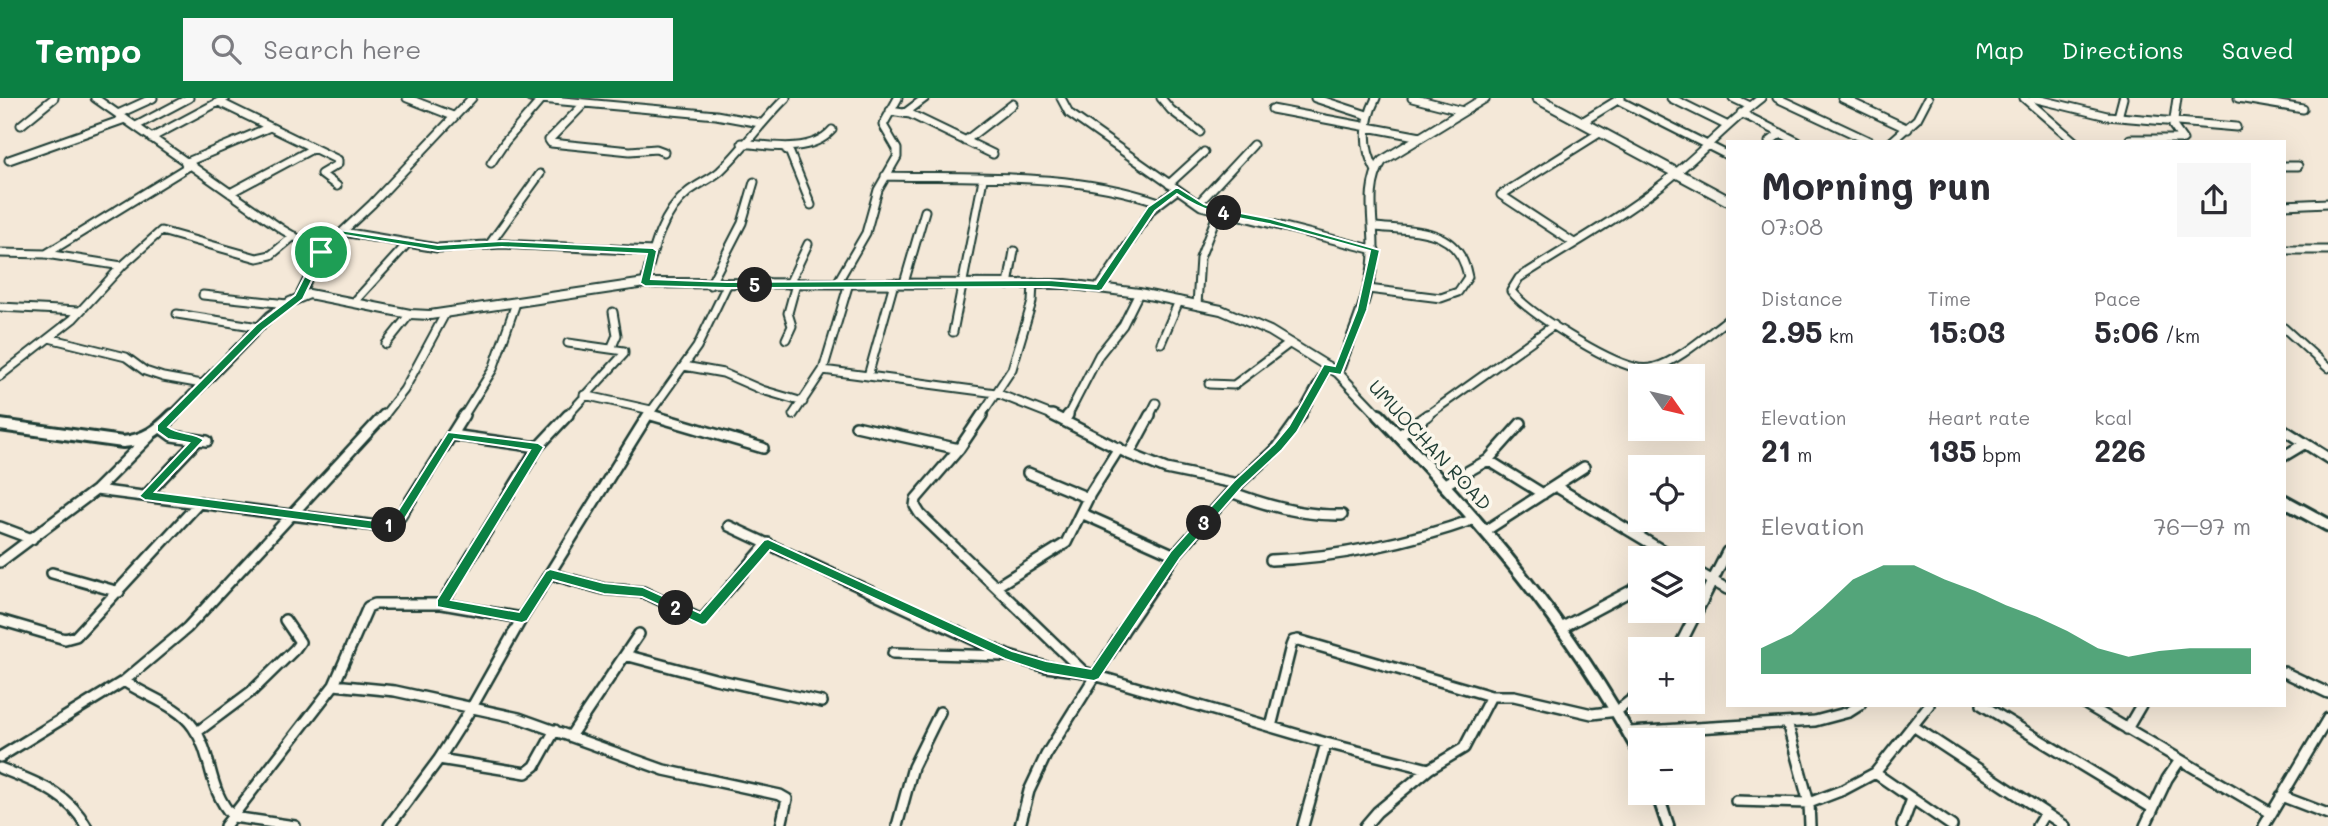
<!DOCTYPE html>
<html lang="en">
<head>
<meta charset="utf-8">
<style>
	body { margin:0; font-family:Mali,sans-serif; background:#f7f7f7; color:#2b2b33; height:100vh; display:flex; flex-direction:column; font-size:26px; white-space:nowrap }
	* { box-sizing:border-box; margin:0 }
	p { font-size:23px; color:#7c7c81 }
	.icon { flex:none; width:38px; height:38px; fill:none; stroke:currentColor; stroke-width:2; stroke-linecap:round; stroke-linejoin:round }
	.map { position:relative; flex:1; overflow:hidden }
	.panel { position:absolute; left:1726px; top:42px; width:560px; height:567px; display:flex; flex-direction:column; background:#fff; border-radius:0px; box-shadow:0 7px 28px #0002 }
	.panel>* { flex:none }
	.needle { width:46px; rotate:124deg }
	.tools { position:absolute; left:1628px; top:266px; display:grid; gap:14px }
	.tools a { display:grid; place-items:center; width:77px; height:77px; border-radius:0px; background:#fff; box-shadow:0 7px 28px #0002; font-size:35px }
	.pin { position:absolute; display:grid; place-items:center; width:60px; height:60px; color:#fff; margin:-30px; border:4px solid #fff; border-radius:50%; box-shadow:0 2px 7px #0007 }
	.km { position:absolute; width:35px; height:35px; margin:-18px; border-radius:50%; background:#222; color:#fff; font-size:19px; line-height:35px; text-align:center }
	.round { display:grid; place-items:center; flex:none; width:74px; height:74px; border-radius:0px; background:#f7f7f7 }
	.headline { display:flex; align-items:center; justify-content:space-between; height:119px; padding:0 35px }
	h1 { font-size:38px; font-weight:800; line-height:52px }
	.stats { display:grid; grid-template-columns:repeat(3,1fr); gap:10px; height:119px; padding:7px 35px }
	.stats div { display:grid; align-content:center }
	.stats b { font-size:30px; font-weight:800 }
	.stats small { font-size:19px; font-weight:400 }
	.stats p { font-size:19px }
	.chart { height:196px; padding:14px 35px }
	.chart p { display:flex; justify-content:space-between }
	.chart svg { width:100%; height:126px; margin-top:7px; fill:#0b8043; opacity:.7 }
	header { display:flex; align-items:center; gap:42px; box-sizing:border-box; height:98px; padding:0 35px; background:#0b8043; color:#fff }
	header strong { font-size:33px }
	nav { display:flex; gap:38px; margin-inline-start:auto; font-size:24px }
	.search { width:490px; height:63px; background:#f7f7f7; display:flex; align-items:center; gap:18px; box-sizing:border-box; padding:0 24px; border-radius:0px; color:#7c7c81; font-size:26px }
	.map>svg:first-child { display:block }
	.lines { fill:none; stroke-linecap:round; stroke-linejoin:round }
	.minor-far1-casing { stroke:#1f3d34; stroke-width:11 }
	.minor-casing { stroke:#1f3d34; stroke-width:14 }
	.tertiary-far1-casing { stroke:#1f3d34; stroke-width:12 }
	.tertiary-casing { stroke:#1f3d34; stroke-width:16 }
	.secondary-far1-casing { stroke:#1f3d34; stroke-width:13 }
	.secondary-casing { stroke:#1f3d34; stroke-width:17 }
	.minor-far1 { stroke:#fbf7ec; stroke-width:7 }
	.minor { stroke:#fbf7ec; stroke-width:9 }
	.tertiary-far1 { stroke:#fbf7ec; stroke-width:8 }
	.tertiary { stroke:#fbf7ec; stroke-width:10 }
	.secondary-far1 { stroke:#fbf7ec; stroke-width:9 }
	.secondary { stroke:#fbf7ec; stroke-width:11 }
	.route { fill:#0b8043; stroke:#fff; stroke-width:2; fill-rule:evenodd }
	.labels { text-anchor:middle; stroke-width:7; stroke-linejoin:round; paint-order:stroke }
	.street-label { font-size:19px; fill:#1f3d34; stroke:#fbf7ec }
</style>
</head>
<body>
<header>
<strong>Tempo</strong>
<div class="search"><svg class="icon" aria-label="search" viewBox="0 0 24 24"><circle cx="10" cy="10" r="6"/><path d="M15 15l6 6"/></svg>Search here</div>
<nav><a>Map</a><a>Directions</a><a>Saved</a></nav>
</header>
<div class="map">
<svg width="2328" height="728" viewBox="0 0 2328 728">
	<rect width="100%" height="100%" fill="#f4e8d8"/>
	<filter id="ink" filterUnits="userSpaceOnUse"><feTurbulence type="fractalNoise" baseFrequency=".0143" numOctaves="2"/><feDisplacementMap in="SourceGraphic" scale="14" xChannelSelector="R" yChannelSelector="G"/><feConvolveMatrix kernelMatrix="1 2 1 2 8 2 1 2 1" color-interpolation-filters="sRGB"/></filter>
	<g filter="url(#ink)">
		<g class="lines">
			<defs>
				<path id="minor-far1" d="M95,0L283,132L321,154
					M407,0L453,18
					M530,0L716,17L760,25
					M1061,0L1069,15L1201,108L1375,152
					M1161,0L1171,12L1200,34
					M1315,0L1367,17
					M1412,0L1463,13
					M1671,0L1726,27
					M1733,0L1750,8
					M1777,0L1871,44
					M1842,0L1908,31
					M2024,0L2075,44
					M2033,0L2107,18L2236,29
					M2177,0L2173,28L2183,42
					M2238,0L2303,11
					M1618,2L1727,57
					M219,4L338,62V66L321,76L337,88
					M584,6L549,42L551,45L630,53L656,51L664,54
					M1272,11L1421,39
					M890,13L910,16L993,56
					M905,15L925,0
					M1741,15L1798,44
					M118,16L153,0
					M2118,19L2123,0
					M1582,24L1621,0
					M21,27L54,0
					M136,28L189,0
					M151,40L226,0
					M2130,41H2182
					M965,43L1013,6
					M1769,44L1781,35
					M1891,44L1917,21L1928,0
					M742,45C770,48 811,56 832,32
					M784,49L790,55L811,107
					M9,62L125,21
					M185,65L270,29
					M491,65L505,44L542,1
					M2284,68H2298
					M1375,71C1362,47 1364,24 1376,0
					M885,78C977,80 1071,74 1159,104
					M1169,86L1204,54
					M230,95L314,50
					M1198,106L1253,47
					M2284,107L2328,105
					M343,134L437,150L502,146L653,153
					M1574,145L1501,97L1601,34
					M489,147L540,76
					M2284,152H2328
					M0,155L46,156L122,168
					M46,156L189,68
					M645,185C653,152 661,116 688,94C698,86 711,81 720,73C744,50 762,23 786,0
					M837,185L866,135L878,92L897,59V51L883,27L898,0
					M904,185L925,113
					M789,186L808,146
					M710,187L742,125L754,84
					M1008,187L1014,153
					M1099,190L1152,111L1177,92
					M1368,191L1441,200L1458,194L1468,179C1459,129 1416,133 1375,129
					M203,197L287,206
					M299,199L321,154L372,106L472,0
					M355,203L408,145
					M1197,207L1200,160L1218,114
					M0,209L79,213
					M177,216L259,229
					M1727,222C1708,236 1677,264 1655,269C1648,271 1641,271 1634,269C1605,262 1529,216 1511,193L1519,180C1570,147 1630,115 1676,75C1705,51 1731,23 1761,0
					M2284,230L2328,270
					M953,234L983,81
					M49,240L126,259L145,273L163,279L202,286
					M786,241L792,228L788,215L796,186
					M1161,245L1179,203
					M386,246L410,216
					M611,251L617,237L613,214
					M684,268L723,275L762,292L803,304
					M823,272L996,295L1057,319
					M0,278L73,221L122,168L161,133L257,160L271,157L294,138
					M868,278L894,185
					M1209,286L1234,287L1290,245
					M584,297L651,312
					M648,316L657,319
					M793,317L823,272L849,185
					M383,319L404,292L445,216
					M463,319L493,271L516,205
					M566,319L624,256V253L568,245
					M647,319L697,249L727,187
					M980,319L1012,271L1032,204L1033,185
					M1067,319L1099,257L1123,227L1139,195
					M1149,319L1156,305
					M1300,319L1328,268
					M1425,319L1554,227"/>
				<path id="minor" d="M651,317L763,350
					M982,317L959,351L916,401L915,408L920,416L1084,574L1326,645L1429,671
					M1052,317L1129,356L1166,371L1238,386
					M1065,322L1068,317
					M856,328L959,351
					M161,330L172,338L207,343
					M2284,332L2328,360
					M452,337L538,349
					M1398,338L1428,317
					M1129,356L1150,317
					M2284,358L2304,346
					M1488,362L1543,396
					M1028,375L1088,400
					M1444,387L1488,362L1521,325
					M1555,388L1675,460
					M96,392L385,429L400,419L464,317
					M1231,394C1267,408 1303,418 1342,417
					M145,398L198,342
					M1081,415L1175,457
					M729,428L1009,558L1046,569L1084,574
					M0,429L32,441
					M1485,433L1584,369
					M1271,462C1337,460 1413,443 1475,421
					M0,464L96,392L150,338
					M1692,471L1727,491
					M52,475L119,494
					M550,476L604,491L643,494L702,522L768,445
					M997,488L1066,445L1090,396L1119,350
					M442,506L538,349L568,317
					M0,522L65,541L76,538L200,404
					M1563,529L1640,488
					M1678,551L1727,454
					M893,555L1006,558
					M625,557L715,581L822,604
					M2284,574L2328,595
					M124,583C145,598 178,607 193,629C214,658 206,689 233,719L295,728
					M334,587L395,593L519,620L664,672L780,697L787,701L781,728
					M1982,607L2152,710
					M2087,607L2271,715
					M1788,628L1809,705L1810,728
					M1913,628L2065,728
					M1271,629L1291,548L1293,543L1298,542L1491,598
					M2127,631L2141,607
					M197,634L252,593L295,551L300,544L285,522
					M1629,634L1815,623L1849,614L1860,607
					M571,637L639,536
					M0,659L124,583L187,530L384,317
					M439,661L526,675L535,668L555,632
					M0,670C34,684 68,694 86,728
					M1875,675L1952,728
					M2281,698L2328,716
					M1736,703L1809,705L1843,692L1875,675L1929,607
					M225,728L334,587L368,509L375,506H442L522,520
					M389,728L439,661L472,609L522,520L648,317
					M897,728L913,669L940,614
					M1020,728L1029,693L1046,657L1124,532L1175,457L1238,386L1278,349L1301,317
					M1303,728L1326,645
					M1365,728L1377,714L1429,671L1464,650L1491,598H1514L1592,616L1617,613L1640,595
					M1902,728L1912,701
					M2037,728L2045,715
					M2145,728L2167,681L2180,662
					M2264,728L2328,620"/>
				<path id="tertiary-far1" d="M171,319L270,218L290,204L309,196L410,216L430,217L645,185L1066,186L1139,195L1221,212L1270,233L1338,275
					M1380,319L1338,275C1350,241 1366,207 1372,171C1379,135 1361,95 1382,63L1485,0"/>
				<path id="tertiary" d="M1379,317C1482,425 1568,523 1640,656
					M0,327L123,344C145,342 158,332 173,317
					M1657,695L1668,728"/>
				<path id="secondary-far1" d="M1537,0L1727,102"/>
				<path id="secondary" d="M2284,403L2328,427"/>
			</defs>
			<!-- minor-far1 casing -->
			<use href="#minor-far1" class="minor-far1-casing"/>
			<!-- minor casing -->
			<use href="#minor" class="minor-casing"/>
			<!-- tertiary-far1 casing -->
			<use href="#tertiary-far1" class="tertiary-far1-casing"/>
			<!-- tertiary casing -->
			<use href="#tertiary" class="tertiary-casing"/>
			<!-- secondary-far1 casing -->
			<use href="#secondary-far1" class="secondary-far1-casing"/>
			<!-- secondary casing -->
			<use href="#secondary" class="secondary-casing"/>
			<!-- minor-far1 -->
			<use href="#minor-far1" class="minor-far1"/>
			<!-- minor -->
			<use href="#minor" class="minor"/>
			<!-- tertiary-far1 -->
			<use href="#tertiary-far1" class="tertiary-far1"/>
			<!-- tertiary -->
			<use href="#tertiary" class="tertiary"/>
			<!-- secondary-far1 -->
			<use href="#secondary-far1" class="secondary-far1"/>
			<!-- secondary -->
			<use href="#secondary" class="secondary"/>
		</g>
	</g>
	<!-- route -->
	<path class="route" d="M1177,89L1204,106L1220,111L1271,121L1380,152L1367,212L1341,277L1330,275L1297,334L1282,352L1242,389L1180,460L1099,581L1094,583L1046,575L1005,561L770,452L706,526L702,527L642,499L604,496L553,482L527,523L522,525L437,509V502L530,352L454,341L404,422L385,433L145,402L139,398L189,345L168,341L157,333V327L256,227L295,197L318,152L339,132L438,147L502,143L653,150L657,153L651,181L727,184L1049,182L1096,186L1148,109ZM1177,96C1208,117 1234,119 1269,126C1303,134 1336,144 1370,153L1357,212L1335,268L1324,266L1289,328L1274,346L1234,383L1171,453L1091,571L1046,563L1012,553L768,441L764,442L700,515L643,489L604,485L550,471L546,473L519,514L451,502L544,349L538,345L448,334L396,416L383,424L155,394L204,342C195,334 179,337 168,329L263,232L303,201L325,155L345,137L438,153L502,149L647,156L640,185L645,188L727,190L1049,189L1099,193L1102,192L1155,113Z"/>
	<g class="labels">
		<!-- street labels -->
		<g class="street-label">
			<text transform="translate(1430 347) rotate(47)" y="7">UMUOCHAN ROAD</text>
		</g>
	</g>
</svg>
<div class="tools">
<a><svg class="needle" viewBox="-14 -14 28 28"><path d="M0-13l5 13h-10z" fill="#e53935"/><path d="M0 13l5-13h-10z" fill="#7c7c81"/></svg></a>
<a><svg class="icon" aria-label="locate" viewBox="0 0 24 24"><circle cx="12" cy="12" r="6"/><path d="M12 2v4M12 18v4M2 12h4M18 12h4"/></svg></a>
<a><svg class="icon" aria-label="layers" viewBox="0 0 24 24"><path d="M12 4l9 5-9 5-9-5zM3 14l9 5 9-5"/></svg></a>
<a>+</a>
<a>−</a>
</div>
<div class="pin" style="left:321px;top:154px;background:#1e9e55"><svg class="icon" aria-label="arrive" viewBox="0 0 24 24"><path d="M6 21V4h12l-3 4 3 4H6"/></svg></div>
<b class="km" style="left:389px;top:427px">1</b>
<b class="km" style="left:676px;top:510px">2</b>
<b class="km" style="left:1204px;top:425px">3</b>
<b class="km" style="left:1224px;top:115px">4</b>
<b class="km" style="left:755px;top:187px">5</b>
<section class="panel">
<div class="headline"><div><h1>Morning run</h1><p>07:08</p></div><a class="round"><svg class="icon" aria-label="share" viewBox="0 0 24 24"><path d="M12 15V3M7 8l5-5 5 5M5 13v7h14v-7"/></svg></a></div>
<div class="stats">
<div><p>Distance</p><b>2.95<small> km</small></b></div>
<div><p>Time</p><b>15:03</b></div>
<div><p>Pace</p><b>5:06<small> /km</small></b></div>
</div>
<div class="stats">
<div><p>Elevation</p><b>21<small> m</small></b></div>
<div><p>Heart rate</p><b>135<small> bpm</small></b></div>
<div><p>kcal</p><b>226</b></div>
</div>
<div class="chart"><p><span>Elevation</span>76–97 m</p>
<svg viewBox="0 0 160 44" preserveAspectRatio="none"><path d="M0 44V35L10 30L20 21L30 11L40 6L50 6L60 11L70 15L80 20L90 24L100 29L110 35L120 38L130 36L140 35L150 35L160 35V44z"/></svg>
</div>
</section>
</div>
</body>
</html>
